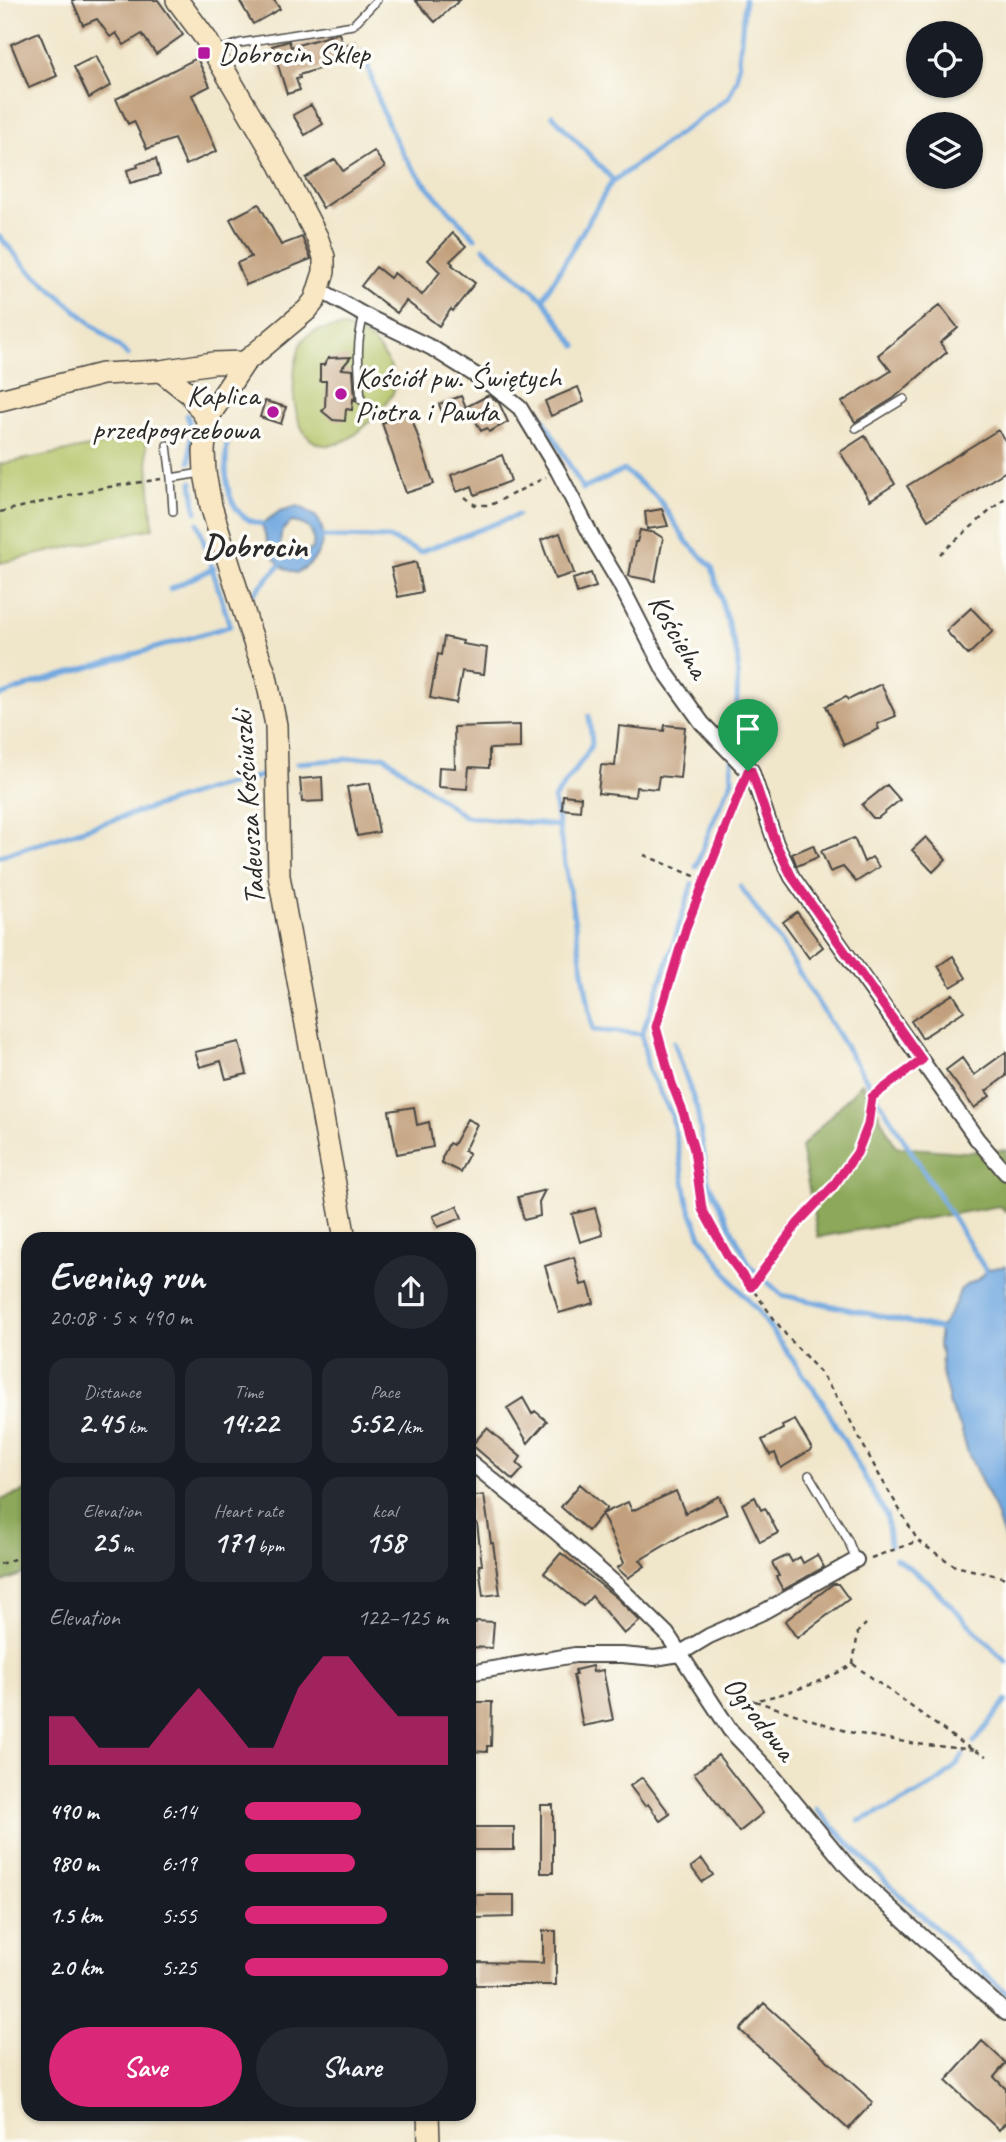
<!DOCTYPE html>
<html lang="en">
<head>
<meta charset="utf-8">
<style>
	body { margin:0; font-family:Caveat,sans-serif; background:#242831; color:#f1f3f6; height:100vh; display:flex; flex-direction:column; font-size:26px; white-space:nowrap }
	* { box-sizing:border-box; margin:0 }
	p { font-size:23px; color:#9ea1a6 }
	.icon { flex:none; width:38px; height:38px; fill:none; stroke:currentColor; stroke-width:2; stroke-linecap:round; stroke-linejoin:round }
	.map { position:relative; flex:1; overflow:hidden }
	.drawer { position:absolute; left:21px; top:1232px; width:455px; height:889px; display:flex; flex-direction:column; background:#171b24; border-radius:21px; box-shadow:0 2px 5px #0004 }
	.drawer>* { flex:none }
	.buttons { position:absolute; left:906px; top:21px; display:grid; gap:14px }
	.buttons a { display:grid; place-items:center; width:77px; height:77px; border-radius:50%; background:#171b24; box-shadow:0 2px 5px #0004; font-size:35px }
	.pin { position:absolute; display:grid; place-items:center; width:60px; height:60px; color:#fff; margin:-72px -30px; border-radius:50% 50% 50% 0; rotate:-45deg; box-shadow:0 0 7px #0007 }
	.pin .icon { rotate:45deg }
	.round { display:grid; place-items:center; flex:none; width:74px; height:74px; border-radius:37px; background:#242831 }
	.head { display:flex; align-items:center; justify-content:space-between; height:119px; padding:0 28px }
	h1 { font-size:38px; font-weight:700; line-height:52px }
	.stats { display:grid; grid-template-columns:repeat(3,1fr); gap:10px; height:119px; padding:7px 28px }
	.stats div { display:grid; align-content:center; border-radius:18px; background:#242831; text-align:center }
	.stats b { font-size:30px; font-weight:700 }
	.stats small { font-size:19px; font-weight:400 }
	.stats p { font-size:19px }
	.chart { height:196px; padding:14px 28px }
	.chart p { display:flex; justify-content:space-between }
	.chart svg { width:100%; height:126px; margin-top:7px; fill:#db2777; opacity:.7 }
	.button { display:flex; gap:14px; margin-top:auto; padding:14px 28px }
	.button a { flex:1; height:80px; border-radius:42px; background:#db2777; color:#fff; font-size:28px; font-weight:700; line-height:80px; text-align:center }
	.button a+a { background:#242831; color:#f1f3f6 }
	ul { padding:0 28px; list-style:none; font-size:23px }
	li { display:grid; grid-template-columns:112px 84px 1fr; align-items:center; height:52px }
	li i { height:18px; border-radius:9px; background:#db2777 }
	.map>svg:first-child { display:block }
	.green { fill:#b2c265; stroke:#6e7648; stroke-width:2 }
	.forest { fill:#8da85a; stroke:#5c6a42; stroke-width:2 }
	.water { fill:#71a8e0; stroke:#4e6a86; stroke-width:2; fill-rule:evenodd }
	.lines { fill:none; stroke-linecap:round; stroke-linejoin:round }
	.stream { stroke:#71a8e0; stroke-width:5 }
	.building { fill:#c2a07d }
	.lane-casing { stroke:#494743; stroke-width:10 }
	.street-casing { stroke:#494743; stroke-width:18 }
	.secondary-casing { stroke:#494743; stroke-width:24 }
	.path { stroke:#494743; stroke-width:2.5; stroke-dasharray:5 5; stroke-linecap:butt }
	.lane { stroke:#fff; stroke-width:7 }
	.street { stroke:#fff; stroke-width:14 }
	.secondary { stroke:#f9e7c3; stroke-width:21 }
	.route-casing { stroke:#fff; stroke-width:14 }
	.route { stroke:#db2777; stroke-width:9 }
	.poi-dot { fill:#b5179e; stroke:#fdfcf7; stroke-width:2.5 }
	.labels { text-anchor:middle; stroke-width:7; stroke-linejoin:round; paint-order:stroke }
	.poi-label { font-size:30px; fill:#2b2b2b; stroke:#fdfcf7; text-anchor:start }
	.street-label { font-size:30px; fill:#2b2b2b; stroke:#fdfcf7 }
	.quarter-label { font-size:33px; font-weight:bold; fill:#2b2b2b; stroke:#fdfcf7 }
</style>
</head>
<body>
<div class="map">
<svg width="1006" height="2142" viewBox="0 0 1006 2142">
	<rect width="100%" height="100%" fill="#fdfcf7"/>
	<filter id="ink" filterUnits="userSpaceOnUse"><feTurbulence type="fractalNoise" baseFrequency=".0143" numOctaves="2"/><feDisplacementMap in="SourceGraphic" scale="14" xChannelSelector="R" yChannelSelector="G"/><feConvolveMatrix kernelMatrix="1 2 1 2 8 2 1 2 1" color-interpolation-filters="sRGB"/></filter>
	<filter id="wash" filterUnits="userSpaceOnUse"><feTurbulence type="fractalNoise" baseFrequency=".00686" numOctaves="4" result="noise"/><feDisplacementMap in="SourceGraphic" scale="28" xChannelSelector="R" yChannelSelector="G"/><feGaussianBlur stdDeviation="1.57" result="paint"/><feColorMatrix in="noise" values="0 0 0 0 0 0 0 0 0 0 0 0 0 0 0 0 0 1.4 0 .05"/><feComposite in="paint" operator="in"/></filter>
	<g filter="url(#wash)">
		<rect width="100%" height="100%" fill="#f0e6ca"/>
		<!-- green -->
		<path class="green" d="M345,327C352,330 359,332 365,336C379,345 399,373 394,390C392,398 384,405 378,412C368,424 353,440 336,444C292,455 289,385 297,358C298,352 300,343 305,338C314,328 333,328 345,327Z
			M146,436L153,528L0,563V464Z"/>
		<!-- forest -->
		<path class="forest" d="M862,1083L896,1147L964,1152L1006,1150V1212L1000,1206L818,1237L801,1147Z
			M28,1490V1572L0,1583V1500Z"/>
		<!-- water -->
		<path class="water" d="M298,506C304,509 313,513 317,518C332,539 316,564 296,573C272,567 268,546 262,524L280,511ZM292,522C309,524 315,531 313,548L302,555L291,556L281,549C279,536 281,529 292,522Z
			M1006,1266V1544L994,1508L967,1451L961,1428L948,1403V1395L941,1371L942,1354L938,1345L940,1329L956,1302L960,1290L966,1285L979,1279L989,1269Z"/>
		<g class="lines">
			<!-- stream -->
			<path class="stream" d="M364,52C374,89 385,124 405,157C425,187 451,212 475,238
				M552,115L614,181
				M0,237L27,268L128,355
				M484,248L543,299L576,346
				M543,299L611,183L728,98L737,79L745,0
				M538,409L583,489L624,470L658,498L687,542L712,567L738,658L736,745
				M187,415L191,427L190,462
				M228,430C225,461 219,518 262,524
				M192,482L196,512
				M322,537L389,538L420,552L518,515
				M170,589L214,568
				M254,593L280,565
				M0,696L36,683L230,626L198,523
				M589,716L592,743L586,755L554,799L593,1030L642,1034
				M297,763L384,756L464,816L559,826
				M0,856L213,788L265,775
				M696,867L711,826L732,780L731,760
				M692,884L669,958L642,1034L648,1069L672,1115L688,1203L701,1236L735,1285L758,1311L822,1401L887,1517L890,1545
				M740,886L778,939L987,1272
				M674,1042L697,1109L708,1181L750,1266L782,1295L940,1329
				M896,1558L926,1580L1006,1662
				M974,1742L1006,1701
				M816,1809L889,1885L1006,1993
				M859,1821C889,1808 949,1784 963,1755"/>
		</g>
		<g id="blocks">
			<!-- building -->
			<path class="building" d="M72,0H158L183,35L156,54L142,34L124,45L116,33L110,37L97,19L83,25Z
				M239,0H274L280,9L253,24Z
				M415,0H460L435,22Z
				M39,32L57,76L29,88L11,44Z
				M339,33L343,46L355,42L361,60L348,64L347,60L299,75L300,78L296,79L300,90L287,94L272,46L289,41L291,47Z
				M96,56L111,85L89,98L74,67Z
				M197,58L210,86L192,95L217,151L186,165L174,139L147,149L134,121L128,124L116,99Z
				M311,105L323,124L305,135L293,115Z
				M374,151L385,167L323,208L305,178L335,159L343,171Z
				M156,159L160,175L130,183L127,170L138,167L137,164Z
				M259,204L281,245L302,237L311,259L246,285L237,263L251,257L230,219Z
				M453,233L466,246L450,261L453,264L452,265L475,283L453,311L451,309L439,326L406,301L397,313L361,286L376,267L390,278L394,273L422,295L440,272L428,260Z
				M940,305L958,328L940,343L947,352L894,398L855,422L842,402L891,371L878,355Z
				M351,357L341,369L353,370L355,400L353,399L352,410L346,409L345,421L333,420L322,411L325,408L326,381H320V365H324L328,358Z
				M578,387L584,402L551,416L545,401Z
				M489,395L499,403L508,422L489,432L487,428L481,431L468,406Z
				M461,396L466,407L443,415L439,404Z
				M265,401L286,407L281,424L260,417Z
				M410,413L434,484L406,493L382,423Z
				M998,430L1006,442V471L928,520L907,486Z
				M865,436L895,484L870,500L840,452Z
				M502,455L511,481L475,495L472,486L457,492L451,475Z
				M662,509L668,526L647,529L645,512Z
				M640,530L655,533L663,538L655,581L629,576L635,542H637Z
				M560,533L574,573L555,579L541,540Z
				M416,562L422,592L398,597L391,568Z
				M591,573L596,587L577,593L573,579Z
				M971,608L993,631L968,655L946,631Z
				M444,637L463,641L462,644L487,648L484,674L462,671L456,703L430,698L438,654L441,655Z
				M881,684L896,716L877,724L879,729L844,745L826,706L846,697L848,700Z
				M520,725V748L489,749V768L469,767L467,789L438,787L439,767L455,768L454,727Z
				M665,725L685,727L680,778L659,776L657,789L636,787L635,797L598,793L601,765L615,766L619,726L664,731Z
				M322,777L323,801L302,802L300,779Z
				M370,783L379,832L357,836L347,787Z
				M887,785L900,800L878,818H873L862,805Z
				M563,795L581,797L580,811L562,809Z
				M926,837L946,859L933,872L912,850Z
				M854,838L864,862L872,857L879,867L856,882L843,867L830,872L821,851Z
				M813,845L818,857L797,866L792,854Z
				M797,912L823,947L809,958L783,922Z
				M953,956L966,978L951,987L938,966Z
				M953,994L964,1011L922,1038L911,1021Z
				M239,1042L247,1074L226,1079L221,1061L200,1067L195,1052Z
				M1006,1052V1076L986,1091L990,1096L974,1108L946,1070L962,1058L974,1075Z
				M414,1107L417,1125L429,1122L433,1147L397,1154L389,1111Z
				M467,1119L477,1124L464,1151L469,1154L460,1172L442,1163V1158L449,1143L453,1145Z
				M545,1190L539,1202L540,1216L524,1220L518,1197Z
				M457,1206L462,1218L438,1227L433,1216Z
				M595,1208L603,1235L580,1242L572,1214Z
				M574,1257L581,1285L588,1283L594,1303L559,1313L545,1266Z
				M523,1398L532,1414L535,1411L547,1421L528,1443L507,1408Z
				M795,1420L812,1449L781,1468L775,1453L770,1455L762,1440L783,1429L782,1426Z
				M487,1428L521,1457L517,1463L523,1469L513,1480L472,1445Z
				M580,1484L607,1508L602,1514L628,1502L632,1511L676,1491L685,1513L719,1496L727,1514L679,1537L640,1560L645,1566L628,1578L617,1568L624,1563L602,1514L588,1531L561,1507Z
				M484,1495L491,1543H493L500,1594L483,1596L479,1565H482L477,1523L469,1524V1497Z
				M755,1497L761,1510L765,1508L778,1533L760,1542L742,1504Z
				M561,1553L617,1598L640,1621L624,1634L592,1596L583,1606L544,1573Z
				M788,1555L792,1562L800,1557L803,1563L817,1555L824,1567L783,1590L776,1577L779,1576L772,1563Z
				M833,1584H838L849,1599L797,1638L785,1621Z
				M476,1621L494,1622L492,1648L469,1647V1623H476Z
				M592,1666L593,1672L603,1670L613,1720L583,1726L573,1675H576L575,1670Z
				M469,1702H492L491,1746H487V1752L469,1751Z
				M718,1755L763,1813L739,1832L694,1773Z
				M641,1778L644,1779L670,1814L660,1821L648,1804L645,1806L630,1786Z
				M541,1805H553V1873H541Z
				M474,1827H514V1850H474Z
				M702,1859L713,1875L702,1882L691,1867Z
				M475,1895H514V1917L475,1918Z
				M543,1931H556V1985H475V1962L543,1963Z
				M764,2003L873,2102L848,2129L740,2030Z
				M982,2041L1006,2063L994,2077L1006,2089V2122L999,2130L946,2081Z"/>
		</g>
	</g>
	<g filter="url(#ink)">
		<use href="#blocks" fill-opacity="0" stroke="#494743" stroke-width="2"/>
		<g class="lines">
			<defs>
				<path id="lane" d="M217,51L240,43L353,25L377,0
					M361,400C359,371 355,344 364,316
					M856,428L904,399
					M167,445L171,478L201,473
					M171,478L173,511
					M809,1475L848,1540L856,1560"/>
				<path id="street" d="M320,290L364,315L432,348L493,386L520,408L558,471L592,537L620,584L664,670L702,723L748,771L751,770L776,844L792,877L977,1139L1006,1173
					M469,1461L555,1531L618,1586L667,1634L730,1730L768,1770L847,1866L871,1890L1006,2013
					M469,1673L575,1655H622L655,1658L679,1654L709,1636L763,1612L856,1560"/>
				<path id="secondary" d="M177,0L206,39L280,165L317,237L324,257V272L315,300L307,310L245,362L207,419L204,451L205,473L211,506L249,628L266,676L276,725L279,876L345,1239
					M161,371L190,394L207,419
					M0,400L102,374L161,371L213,363L245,362
					M428,2114L429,2142"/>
			</defs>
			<!-- lane casing -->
			<use href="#lane" class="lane-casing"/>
			<!-- street casing -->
			<use href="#street" class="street-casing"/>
			<!-- secondary casing -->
			<use href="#secondary" class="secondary-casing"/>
			<!-- path -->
			<path class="path" d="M465,497L475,505H491L546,477
				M0,512L102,488L161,479
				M940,554L1006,497
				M741,788L687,925L656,1027L672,1084L683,1112L694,1150L702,1209L728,1256L786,1335L819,1371L841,1403L878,1473L918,1541
				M644,855L704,880
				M751,1287L798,1223L833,1186L857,1152L868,1125L872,1097L909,1069
				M871,1558L918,1541L955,1566L1006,1578
				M0,1564L28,1554
				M853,1664L964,1745L986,1756
				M755,1701L849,1732L916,1744L975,1750
				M730,1705C773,1698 816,1687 853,1664L858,1632L866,1624"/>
			<!-- lane -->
			<use href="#lane" class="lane"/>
			<!-- street -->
			<use href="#street" class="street"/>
			<!-- secondary -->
			<use href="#secondary" class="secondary"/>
		</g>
	</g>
	<g class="lines" filter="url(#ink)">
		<defs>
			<path id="route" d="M751,770L776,844L792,877L922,1060L872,1097L868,1125L857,1153L833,1186L798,1223L751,1287L728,1256L702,1209L694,1150L683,1112L672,1084L656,1027L687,925L748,771Z"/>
		</defs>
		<!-- route casing -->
		<use href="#route" class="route-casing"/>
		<!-- route -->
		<use href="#route" class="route"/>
	</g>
	<!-- markers -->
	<g class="poi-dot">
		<rect x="197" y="46" width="14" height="14" rx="3.5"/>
		<circle cx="341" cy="394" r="7"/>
		<circle cx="273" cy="412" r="7"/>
	</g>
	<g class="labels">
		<!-- poi labels -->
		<g class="poi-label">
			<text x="218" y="63">Dobrocin Sklep</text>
			<text x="355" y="387">Kościół pw. Świętych<tspan x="355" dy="34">Piotra i Pawła</tspan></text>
			<text x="259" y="405" text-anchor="end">Kaplica<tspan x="259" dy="34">przedpogrzebowa</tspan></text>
		</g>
		<!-- street labels -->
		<g class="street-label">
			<text transform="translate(679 636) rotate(60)" y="10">Kościelna</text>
			<text transform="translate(248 808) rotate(-94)" y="10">Tadeusza Kościuszki</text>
			<text transform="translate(760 1718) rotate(52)" y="10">Ogrodowa</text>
		</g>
		<!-- quarter labels -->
		<g class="quarter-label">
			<text x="255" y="557">Dobrocin</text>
		</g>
	</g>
</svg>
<div class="buttons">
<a><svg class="icon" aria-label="locate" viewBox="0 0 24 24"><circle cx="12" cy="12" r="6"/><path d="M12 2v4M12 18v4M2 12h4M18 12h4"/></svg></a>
<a><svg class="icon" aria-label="layers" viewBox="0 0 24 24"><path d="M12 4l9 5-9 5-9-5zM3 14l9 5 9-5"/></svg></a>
</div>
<div class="pin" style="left:748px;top:771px;background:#1e9e55"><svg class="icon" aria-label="arrive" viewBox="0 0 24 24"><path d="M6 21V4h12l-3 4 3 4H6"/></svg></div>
<section class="drawer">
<div class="head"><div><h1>Evening run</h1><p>20:08 · 5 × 490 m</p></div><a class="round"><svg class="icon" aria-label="share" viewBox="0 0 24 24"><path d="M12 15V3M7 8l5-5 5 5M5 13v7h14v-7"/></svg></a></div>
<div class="stats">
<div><p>Distance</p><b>2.45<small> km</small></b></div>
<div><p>Time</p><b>14:22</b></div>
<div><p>Pace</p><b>5:52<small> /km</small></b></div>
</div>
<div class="stats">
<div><p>Elevation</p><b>25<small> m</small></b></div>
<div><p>Heart rate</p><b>171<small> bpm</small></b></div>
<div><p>kcal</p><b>158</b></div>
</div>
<div class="chart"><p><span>Elevation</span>122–125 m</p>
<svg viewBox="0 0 160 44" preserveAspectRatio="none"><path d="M0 44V27L10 27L20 38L30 38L40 38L50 27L60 17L70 27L80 38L90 38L100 17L110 6L120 6L130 17L140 27L150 27L160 27V44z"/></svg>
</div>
<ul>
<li><b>490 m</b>6:14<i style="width:57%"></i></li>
<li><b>980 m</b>6:19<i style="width:54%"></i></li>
<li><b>1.5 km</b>5:55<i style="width:70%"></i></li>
<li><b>2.0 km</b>5:25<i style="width:100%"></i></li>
</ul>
<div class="button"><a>Save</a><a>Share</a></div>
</section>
</div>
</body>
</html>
